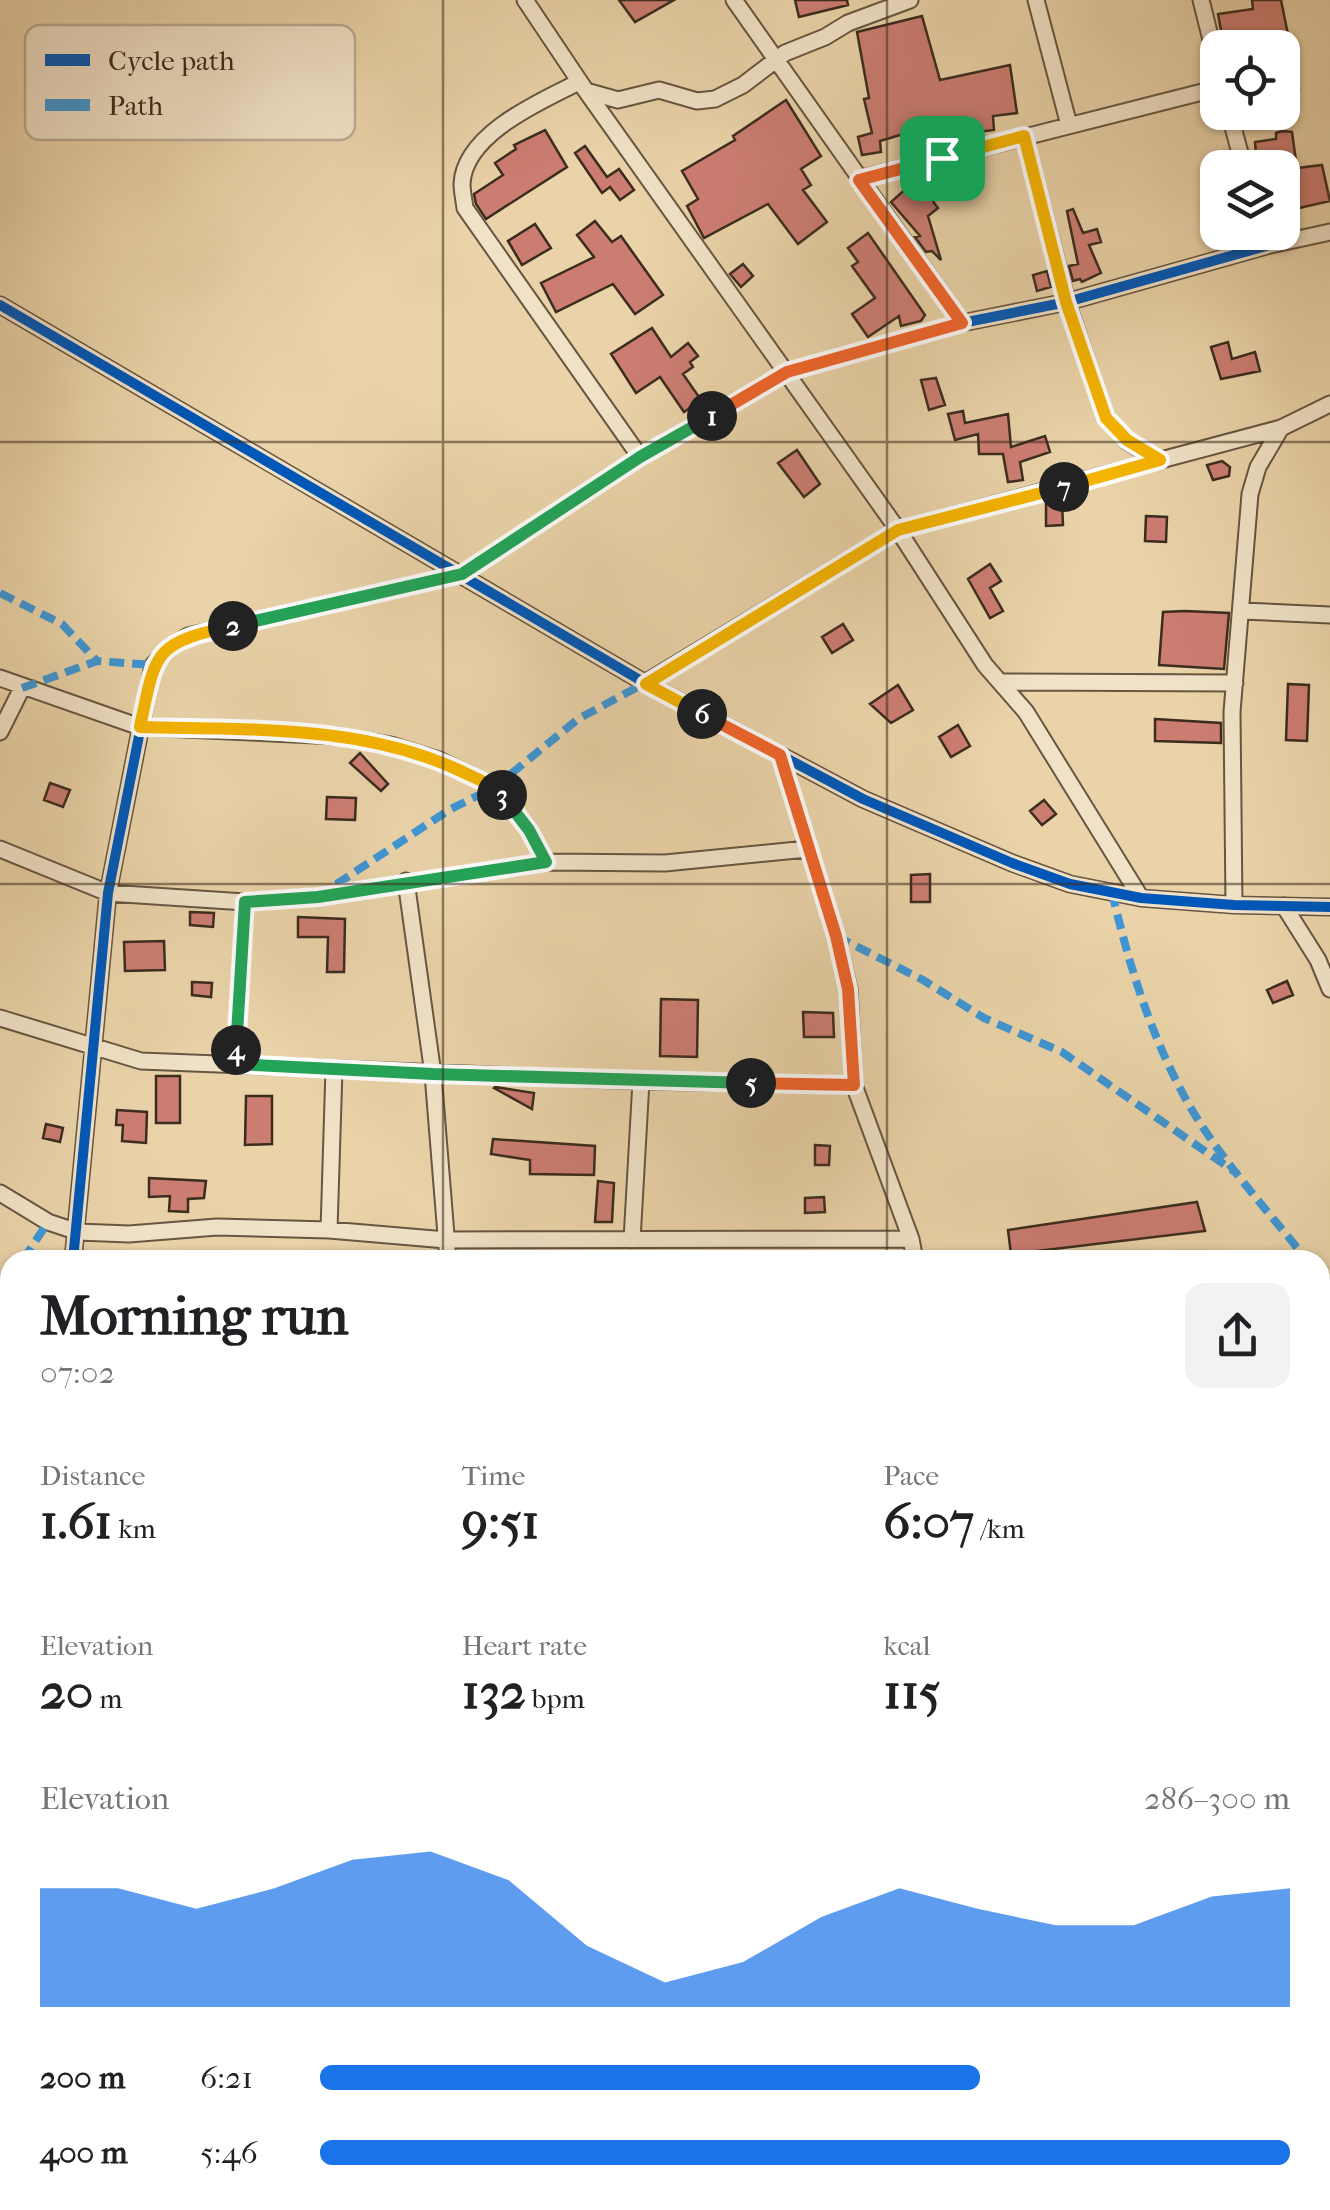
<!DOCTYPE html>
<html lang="en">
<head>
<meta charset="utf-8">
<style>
	body { margin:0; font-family:"IM FELL French Canon",serif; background:#f2f2f2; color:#202124; height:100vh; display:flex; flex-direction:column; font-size:38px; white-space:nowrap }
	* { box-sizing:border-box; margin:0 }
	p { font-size:32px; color:#757577 }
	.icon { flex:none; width:55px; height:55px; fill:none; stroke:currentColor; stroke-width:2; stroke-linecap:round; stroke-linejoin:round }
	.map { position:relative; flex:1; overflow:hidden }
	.drawer { position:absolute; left:0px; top:1250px; width:1330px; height:960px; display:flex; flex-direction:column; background:#fff; border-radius:30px 30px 0 0; box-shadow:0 2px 8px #0004 }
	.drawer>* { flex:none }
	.buttons { position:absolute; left:1200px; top:30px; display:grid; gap:20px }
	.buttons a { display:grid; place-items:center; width:100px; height:100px; border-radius:20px; background:#fff; box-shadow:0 2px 8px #0004; font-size:50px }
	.pin { position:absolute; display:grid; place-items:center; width:85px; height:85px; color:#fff; margin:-42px; border-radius:20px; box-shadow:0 5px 15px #0006 }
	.km { position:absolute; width:50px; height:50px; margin:-25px; border-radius:50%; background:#222; color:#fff; font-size:28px; line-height:50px; text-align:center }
	.round { display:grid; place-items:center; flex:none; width:105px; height:105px; border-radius:20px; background:#f2f2f2 }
	.overview { display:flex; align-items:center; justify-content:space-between; height:170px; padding:0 40px }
	h1 { font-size:55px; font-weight:800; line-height:75px }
	.metrics { display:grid; grid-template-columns:repeat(3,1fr); gap:15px; height:170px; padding:10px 40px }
	.metrics div { display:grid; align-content:center }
	.metrics b { font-size:50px; font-weight:800 }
	.metrics small { font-size:28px; font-weight:400 }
	.metrics p { font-size:28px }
	.chart { height:280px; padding:20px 40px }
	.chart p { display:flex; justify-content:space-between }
	.chart svg { width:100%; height:180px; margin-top:10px; fill:#1a73e8; opacity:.7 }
	ul { padding:0 40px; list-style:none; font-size:32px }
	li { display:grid; grid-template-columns:160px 120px 1fr; align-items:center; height:75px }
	li i { height:25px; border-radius:12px; background:#1a73e8 }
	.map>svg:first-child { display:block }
	.green { fill:#b4bd8a; stroke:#787454; stroke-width:2.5 }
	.building { fill:#cc7d72; stroke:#3b2c1e; stroke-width:2.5 }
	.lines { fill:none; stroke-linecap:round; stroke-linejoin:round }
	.street-casing { stroke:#675641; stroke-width:19 }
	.street { stroke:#f1e2c7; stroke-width:15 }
	.quiet { stroke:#3e96d5; stroke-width:8; stroke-dasharray:15 8; stroke-linecap:butt }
	.cycleway-casing { stroke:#f1e2c7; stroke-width:16 }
	.cycleway { stroke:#0057b8; stroke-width:10 }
	.split-1-casing { stroke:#fff; stroke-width:20 }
	.split-2-casing { stroke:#fff; stroke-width:20 }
	.split-3-casing { stroke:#fff; stroke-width:20 }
	.split-4-casing { stroke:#fff; stroke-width:20 }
	.split-5-casing { stroke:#fff; stroke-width:20 }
	.split-6-casing { stroke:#fff; stroke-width:20 }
	.split-7-casing { stroke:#fff; stroke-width:20 }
	.split-8-casing { stroke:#fff; stroke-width:20 }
	.split-1 { stroke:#f0652b; stroke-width:12 }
	.split-2 { stroke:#22a559; stroke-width:12 }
	.split-3 { stroke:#f5b400; stroke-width:12 }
	.split-4 { stroke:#22a559; stroke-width:12 }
	.split-5 { stroke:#22a559; stroke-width:12 }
	.split-6 { stroke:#f0652b; stroke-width:12 }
	.split-7 { stroke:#f5b400; stroke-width:12 }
	.split-8 { stroke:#f5b400; stroke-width:12 }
	.grid { fill:none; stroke:#3b2c1e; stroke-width:2.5; stroke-opacity:0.55 }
	.key { fill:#f1e2c7; stroke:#baab94; stroke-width:2.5 }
	.key-label { font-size:28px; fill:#3b2c1e }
</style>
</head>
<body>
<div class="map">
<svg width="1330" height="2210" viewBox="0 0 1330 2210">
	<rect width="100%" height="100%" fill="#ead3a9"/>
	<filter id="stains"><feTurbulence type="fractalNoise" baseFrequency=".002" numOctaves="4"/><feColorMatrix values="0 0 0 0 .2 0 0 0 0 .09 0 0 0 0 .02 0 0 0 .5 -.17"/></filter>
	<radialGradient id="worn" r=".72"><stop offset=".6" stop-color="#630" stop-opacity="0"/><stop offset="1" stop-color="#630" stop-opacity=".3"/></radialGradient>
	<!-- green -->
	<path class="green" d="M0,1756L10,1757V2200H639L638,2210H0Z"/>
	<!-- building -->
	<path class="building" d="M619,0H674L635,22Z
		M795,0H847L848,5L799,17Z
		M1252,0H1281L1299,89L1282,92V48H1244L1240,33L1222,36L1218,14L1253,9Z
		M922,16L940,80L1010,65L1017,113L993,116L994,130L971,133L934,144L933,137L913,142L910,132L880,141L881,152L862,155L858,137L872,133L864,99L869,98L857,32Z
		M786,100L821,156L801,169L811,185L803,190L827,222L798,244L768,204L704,238L687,206L698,199L682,171L735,140L733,136Z
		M545,130L567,167L486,219L476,204L474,194L503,175L495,163L516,149L514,145Z
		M1282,131L1292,132L1297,168L1322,165L1330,201L1282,212V161L1257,164L1255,142L1276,139V133Z
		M585,146L607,177L619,169L634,190L620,200L610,187L602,193L575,153Z
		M932,183L934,203L938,208L928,216L941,260L932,251L926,252L915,237L920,236L891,202L910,185Z
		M1073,209L1083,233L1097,229L1101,242L1089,245L1101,273L1082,282L1080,279L1073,281L1069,266L1078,264L1067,211Z
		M595,221L612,242L621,236L663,295L635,314L613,284L556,312L541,283L594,257L577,235Z
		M535,224L551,248L522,265L508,241Z
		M868,233L925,315L921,321L901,326L899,316L868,337L852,314L875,298L852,266L858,262L848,248Z
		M743,264L753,276L741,287L730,274Z
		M1047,271L1051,287L1037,291L1033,275Z
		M652,328L671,357L688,343L698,356L690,362L693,367L683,374L701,400L684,412L660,377L636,393L611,354Z
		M1228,342L1232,359L1255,352L1260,371L1221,379L1211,347Z
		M936,378L945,405L929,410L921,380Z
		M963,411L965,423L1008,414L1011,447L1045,436L1050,452L1020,462L1023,480L1008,482L1003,454H979L978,434L955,440L948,414Z
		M797,450L820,484L804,497L778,463Z
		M1222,461L1230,467L1229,476L1213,480L1207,465Z
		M1046,502H1062L1063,525L1046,526Z
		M1146,516L1167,517L1166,542L1145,541Z
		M990,564L1001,581L990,588L1003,611L990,618L968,579Z
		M1185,611L1229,613L1224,669L1159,665L1163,612Z
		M843,624L853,640L832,653L822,637Z
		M1288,684L1309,685L1307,741L1286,740Z
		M898,685L913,710L891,723L870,704Z
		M1155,719L1221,723V743L1155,741Z
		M958,725L970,746L951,757L939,737Z
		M360,753L388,784L381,791L350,763Z
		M50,783L70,790L63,807L44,800Z
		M327,797L356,798L355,820L326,819Z
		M1044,800L1056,814L1042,825L1030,811Z
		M930,874V902H911V875Z
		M190,912L214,913L213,927L190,925Z
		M298,917L345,919L344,972H327L328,937H298Z
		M164,941L165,970L125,971L124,942Z
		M1287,981L1293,995L1273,1003L1267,990Z
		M192,982L212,983L211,997L192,995Z
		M661,999L698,1000L697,1057L660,1056Z
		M803,1012L833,1013L834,1037H804Z
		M156,1076H180V1123H156Z
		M495,1087L534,1093L532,1109L494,1088Z
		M246,1096H272V1144L245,1145Z
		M117,1110L147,1112L146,1143L122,1141L123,1125H116Z
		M46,1124L63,1128L60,1142L43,1138Z
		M493,1139L595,1146L594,1175L530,1174V1160L491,1154Z
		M815,1145L830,1146L829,1165H815Z
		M149,1178L206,1181L204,1198L188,1199V1212L169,1211L170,1196L149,1197Z
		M598,1181L614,1183L612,1222H595Z
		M824,1197L825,1212L805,1213V1198Z
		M1197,1202L1205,1231L1011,1254L1008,1230Z"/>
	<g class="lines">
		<defs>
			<path id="street" d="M525,0L586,91L898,530L985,665L1026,712L1141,898
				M734,0L962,323
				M1036,0L1069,125
				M1201,0L1218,68
				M579,82C541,101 464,134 462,184C462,191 464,200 465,208L640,457
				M586,91L618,100L659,90L697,101L715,99L743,85L785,53L825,37L848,23L910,0
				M1229,112L1244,168
				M1024,136L1067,302L1106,418L1127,441L1159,461
				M859,179L1218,88
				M1262,232L1266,246L1330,232
				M0,305L645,683L863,799L1012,863L1070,884L1141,898L1234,905L1330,907
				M1242,611L1330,615
				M0,678L140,727L337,736L391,745L439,760L495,787L529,829L546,862
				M1001,682L1235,683
				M645,683L898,530L1281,428L1330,404
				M0,732L22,688
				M780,755L836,936L849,989L854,1085L911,1239L915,1260
				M0,849L108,893L245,902L317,897L546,862L665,863L807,849
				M406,881L433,1074L448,1260
				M1234,905L1232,712L1250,494L1258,467L1281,428
				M1284,906L1318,960L1330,989
				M0,1018L141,1061L641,1081
				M235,1064L245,902
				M0,1193L48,1222L78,1232L129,1234L217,1227L329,1230L446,1240L911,1239
				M329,1230L334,1069
				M632,1240L641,1081L854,1085
				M73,1260L108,893L153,665L170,647L188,636L462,574L640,457L787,372L962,323L1067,302L1266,246
				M0,1387L10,1389
				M1320,1559L1330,1556
				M1320,1667L1330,1712
				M1320,1836L1330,1835
				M1320,2007L1330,2006
				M1272,2200L1275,2210"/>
		</defs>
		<!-- street casing -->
		<use href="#street" class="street-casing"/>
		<!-- street -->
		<use href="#street" class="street"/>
		<!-- quiet -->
		<path class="quiet" d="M0,593L62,624L97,661
			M22,688L97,661L153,665
			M1112,892C1128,962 1149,1030 1183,1094C1215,1154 1265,1207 1307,1260
			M317,897L449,810L495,787L578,719L645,683
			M836,936L923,980L984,1018L1062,1052L1238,1174
			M23,1260L48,1222
			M1320,1275L1330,1288
			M0,1296L10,1280
			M0,1720L10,1722
			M994,2210L1008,2200"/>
		<defs>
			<path id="cycleway" d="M0,305L645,683L863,799L1012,863L1070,884L1141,898L1234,905L1330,907
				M73,1260L108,893L153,665L170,647L188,636L462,574L640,457L787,372L962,323L1067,302L1266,246"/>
		</defs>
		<!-- cycleway casing -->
		<use href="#cycleway" class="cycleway-casing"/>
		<!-- cycleway -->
		<use href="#cycleway" class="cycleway"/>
	</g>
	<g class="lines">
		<defs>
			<path id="split-1" d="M712,416L787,372L962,323L859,180L942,158"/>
			<path id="split-2" d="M233,626L462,574L640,457L712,416"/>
			<path id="split-3" d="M233,626C153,643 156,651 140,727C248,730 363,724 463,772C477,779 492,784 502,795"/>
			<path id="split-4" d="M236,1050L245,902L318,897L546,862L529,830L502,795"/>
			<path id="split-5" d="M236,1050L235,1064L433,1074L751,1083"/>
			<path id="split-6" d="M702,714L780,755L836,936L848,989L854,1085L751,1083"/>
			<path id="split-7" d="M702,714L646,684L898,530L1064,487"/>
			<path id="split-8" d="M942,158L1024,136L1066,302L1106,418L1127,440L1160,460L1064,487"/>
		</defs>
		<!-- split-1 casing -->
		<use href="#split-1" class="split-1-casing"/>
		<!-- split-2 casing -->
		<use href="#split-2" class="split-2-casing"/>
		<!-- split-3 casing -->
		<use href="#split-3" class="split-3-casing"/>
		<!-- split-4 casing -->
		<use href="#split-4" class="split-4-casing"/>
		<!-- split-5 casing -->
		<use href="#split-5" class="split-5-casing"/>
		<!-- split-6 casing -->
		<use href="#split-6" class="split-6-casing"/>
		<!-- split-7 casing -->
		<use href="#split-7" class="split-7-casing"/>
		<!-- split-8 casing -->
		<use href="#split-8" class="split-8-casing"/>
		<!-- split-1 -->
		<use href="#split-1" class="split-1"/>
		<!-- split-2 -->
		<use href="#split-2" class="split-2"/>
		<!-- split-3 -->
		<use href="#split-3" class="split-3"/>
		<!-- split-4 -->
		<use href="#split-4" class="split-4"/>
		<!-- split-5 -->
		<use href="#split-5" class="split-5"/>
		<!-- split-6 -->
		<use href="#split-6" class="split-6"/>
		<!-- split-7 -->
		<use href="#split-7" class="split-7"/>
		<!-- split-8 -->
		<use href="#split-8" class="split-8"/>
	</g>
	<!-- grid -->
	<path class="grid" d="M443,0V1260M887,0V1260M0,442H1330M0,884H1330M0,1326H10M1320,1326H1330M0,1768H10M1320,1768H1330M443,2200V2210M887,2200V2210"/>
	<!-- legend -->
	<rect x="25" y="25" width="330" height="115" rx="15" class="key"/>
	<rect x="45" y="54" width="45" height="12" fill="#0057b8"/>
	<rect x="45" y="99" width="45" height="12" fill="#3e96d5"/>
	<g class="key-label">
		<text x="108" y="70">Cycle path</text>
		<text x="108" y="115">Path</text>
	</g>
	<rect width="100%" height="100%" filter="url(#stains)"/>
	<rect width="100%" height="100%" fill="url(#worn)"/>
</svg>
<div class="buttons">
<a><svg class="icon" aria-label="locate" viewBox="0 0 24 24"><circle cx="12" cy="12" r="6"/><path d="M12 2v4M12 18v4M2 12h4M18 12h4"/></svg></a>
<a><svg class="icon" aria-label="layers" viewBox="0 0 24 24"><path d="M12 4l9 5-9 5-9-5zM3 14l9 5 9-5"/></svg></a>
</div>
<div class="pin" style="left:942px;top:158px;background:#1e9e55"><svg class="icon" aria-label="arrive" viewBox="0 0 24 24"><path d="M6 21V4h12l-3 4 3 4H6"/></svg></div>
<b class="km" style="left:712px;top:416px">1</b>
<b class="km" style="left:233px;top:626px">2</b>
<b class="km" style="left:502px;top:795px">3</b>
<b class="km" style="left:236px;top:1050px">4</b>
<b class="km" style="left:751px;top:1083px">5</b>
<b class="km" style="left:702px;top:714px">6</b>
<b class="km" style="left:1064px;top:487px">7</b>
<section class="drawer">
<div class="overview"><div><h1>Morning run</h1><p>07:02</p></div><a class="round"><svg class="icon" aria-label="share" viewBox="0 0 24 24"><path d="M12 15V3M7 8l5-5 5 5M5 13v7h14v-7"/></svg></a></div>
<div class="metrics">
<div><p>Distance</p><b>1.61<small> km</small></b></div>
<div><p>Time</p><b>9:51</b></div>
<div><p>Pace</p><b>6:07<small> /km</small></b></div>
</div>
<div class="metrics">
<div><p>Elevation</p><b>20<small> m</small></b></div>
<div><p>Heart rate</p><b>132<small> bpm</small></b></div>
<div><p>kcal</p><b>115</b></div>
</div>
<div class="chart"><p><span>Elevation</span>286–300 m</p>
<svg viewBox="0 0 160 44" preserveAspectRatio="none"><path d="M0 44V15L10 15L20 20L30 15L40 8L50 6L60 13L70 29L80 38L90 33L100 22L110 15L120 20L130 24L140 24L150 17L160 15V44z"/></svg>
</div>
<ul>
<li><b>200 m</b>6:21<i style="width:68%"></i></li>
<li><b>400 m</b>5:46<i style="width:100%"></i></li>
</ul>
</section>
</div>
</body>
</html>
